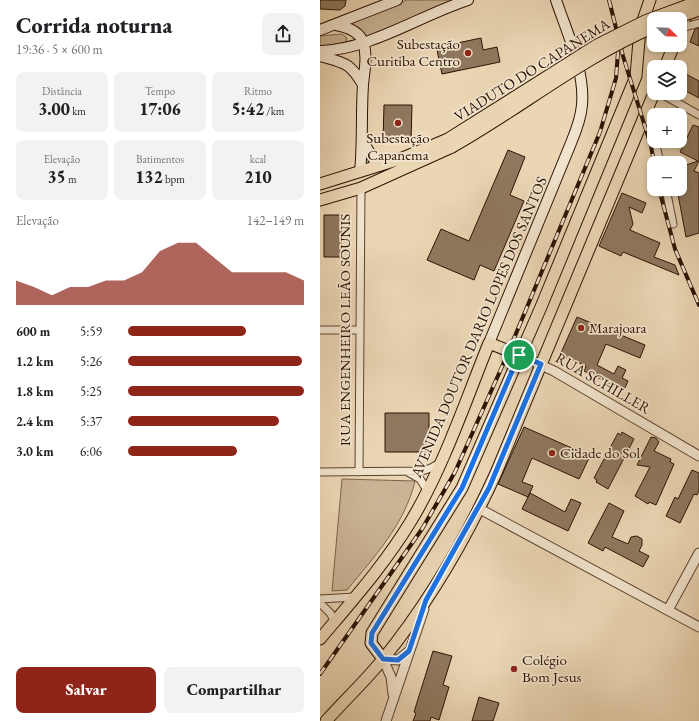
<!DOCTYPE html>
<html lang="pt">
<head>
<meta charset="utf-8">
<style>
	body { margin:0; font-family:"EB Garamond",serif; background:#f2f2f2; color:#202124; height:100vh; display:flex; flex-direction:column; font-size:15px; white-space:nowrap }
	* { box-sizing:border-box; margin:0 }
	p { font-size:13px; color:#757577 }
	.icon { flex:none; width:22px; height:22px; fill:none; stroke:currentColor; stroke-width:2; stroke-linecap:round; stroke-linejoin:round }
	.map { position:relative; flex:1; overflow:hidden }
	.side { display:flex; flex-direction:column; background:#fff; width:320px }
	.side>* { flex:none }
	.needle { width:26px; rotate:113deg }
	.buttons { position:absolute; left:327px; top:12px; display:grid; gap:8px }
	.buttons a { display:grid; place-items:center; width:40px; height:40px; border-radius:8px; background:#fff; box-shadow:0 2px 6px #0003; font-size:20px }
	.pin { position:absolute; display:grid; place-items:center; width:34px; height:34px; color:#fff; margin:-17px; border:2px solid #fff; border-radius:50%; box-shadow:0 1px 4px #0007 }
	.round { display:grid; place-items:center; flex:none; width:42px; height:42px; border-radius:8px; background:#f2f2f2 }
	.summary { display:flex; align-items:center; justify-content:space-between; height:68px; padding:0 16px }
	h1 { font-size:22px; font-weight:800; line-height:30px }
	.stats { display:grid; grid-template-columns:repeat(3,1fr); gap:6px; height:68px; padding:4px 16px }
	.stats div { display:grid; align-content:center; border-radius:8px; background:#f2f2f2; text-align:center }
	.stats b { font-size:17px; font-weight:800 }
	.stats small { font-size:11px; font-weight:400 }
	.stats p { font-size:11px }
	.chart { height:112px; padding:8px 16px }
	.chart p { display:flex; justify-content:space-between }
	.chart svg { width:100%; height:72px; margin-top:4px; fill:#8f2418; opacity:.7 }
	.action { display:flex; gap:8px; margin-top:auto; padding:8px 16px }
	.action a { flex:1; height:46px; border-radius:8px; background:#8f2418; color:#fff; font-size:16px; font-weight:800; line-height:46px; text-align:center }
	.action a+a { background:#f2f2f2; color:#202124 }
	ul { padding:0 16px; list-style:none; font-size:13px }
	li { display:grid; grid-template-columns:64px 48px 1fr; align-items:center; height:30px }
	li i { height:10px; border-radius:5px; background:#8f2418 }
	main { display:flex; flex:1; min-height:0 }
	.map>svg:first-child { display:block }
	.green { fill:#cbb596; stroke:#7c644c }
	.building { fill:#8f785f; stroke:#2c1202 }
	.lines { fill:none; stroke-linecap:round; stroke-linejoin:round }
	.minor-casing { stroke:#5c432e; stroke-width:9 }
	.tertiary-casing { stroke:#5c432e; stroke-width:11 }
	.secondary-casing { stroke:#2c1202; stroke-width:12 }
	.primary-casing { stroke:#2c1202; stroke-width:13 }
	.minor { stroke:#f2e4ce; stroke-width:7 }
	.tertiary { stroke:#f2e4ce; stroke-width:9 }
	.secondary { stroke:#f2e4ce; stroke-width:10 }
	.primary { stroke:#ebd6b4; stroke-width:11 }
	.rail-casing { stroke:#2c1202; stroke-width:4 }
	.rail { stroke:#f2e4ce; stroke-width:2.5; stroke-dasharray:8; stroke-linecap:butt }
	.primary-bridge-casing { stroke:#2c1202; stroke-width:13; stroke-linecap:butt }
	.primary-bridge { stroke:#ebd6b4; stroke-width:11 }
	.route-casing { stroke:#fff; stroke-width:8 }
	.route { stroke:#1a73e8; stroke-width:5 }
	.poi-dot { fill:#8f2418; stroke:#f2e4ce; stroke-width:1.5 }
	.labels { text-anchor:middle; stroke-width:3.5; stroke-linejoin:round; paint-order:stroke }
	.poi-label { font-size:15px; fill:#2c1202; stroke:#f2e4ce; text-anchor:start }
	.street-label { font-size:15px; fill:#2c1202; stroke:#f2e4ce }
</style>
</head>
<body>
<main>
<section class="side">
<div class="summary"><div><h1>Corrida noturna</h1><p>19:36 · 5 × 600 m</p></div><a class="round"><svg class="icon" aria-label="share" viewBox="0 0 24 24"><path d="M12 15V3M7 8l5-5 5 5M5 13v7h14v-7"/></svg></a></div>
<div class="stats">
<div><p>Distância</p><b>3.00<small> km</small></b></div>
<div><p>Tempo</p><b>17:06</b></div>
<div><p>Ritmo</p><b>5:42<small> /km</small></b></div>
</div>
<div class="stats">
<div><p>Elevação</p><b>35<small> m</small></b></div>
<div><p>Batimentos</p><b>132<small> bpm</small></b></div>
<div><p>kcal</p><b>210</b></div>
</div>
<div class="chart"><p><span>Elevação</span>142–149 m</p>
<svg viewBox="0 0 160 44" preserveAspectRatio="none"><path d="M0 44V29L10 33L20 38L30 33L40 33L50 29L60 29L70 24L80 11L90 6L100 6L110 15L120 24L130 24L140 24L150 24L160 29V44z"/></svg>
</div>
<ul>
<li><b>600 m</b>5:59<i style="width:67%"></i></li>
<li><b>1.2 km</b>5:26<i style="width:99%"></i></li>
<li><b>1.8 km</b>5:25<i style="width:100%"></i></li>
<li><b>2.4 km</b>5:37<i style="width:86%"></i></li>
<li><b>3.0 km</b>6:06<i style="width:62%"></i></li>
</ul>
<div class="action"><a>Salvar</a><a>Compartilhar</a></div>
</section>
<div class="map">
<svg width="379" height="721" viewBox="0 0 379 721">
	<rect width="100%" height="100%" fill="#ebd6b4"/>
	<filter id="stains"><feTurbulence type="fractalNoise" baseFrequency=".005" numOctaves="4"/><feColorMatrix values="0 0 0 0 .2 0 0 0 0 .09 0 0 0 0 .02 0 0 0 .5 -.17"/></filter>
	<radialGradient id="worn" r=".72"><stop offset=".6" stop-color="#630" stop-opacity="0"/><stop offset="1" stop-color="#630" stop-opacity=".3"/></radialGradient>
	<!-- green -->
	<path class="green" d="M87,0H134L45,37L30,24Z
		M22,34L27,38L25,45L0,47V36Z
		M22,479L95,481C85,524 54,557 27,590L12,591Z"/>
	<!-- building -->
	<path class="building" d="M0,0H26L25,6L20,10L0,9Z
		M379,28V46L370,42L375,29Z
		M161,38L163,50L177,47L180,62L122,74L117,50L129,47L128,45Z
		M360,71L379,81V98L360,88Z
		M64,105H92L91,141L63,140Z
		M373,125L379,127V161L374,171L379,173V233L366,237L357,189H360V167L378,161L360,152Z
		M188,150L205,157L190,195L204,201L174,271L160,265L154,280L107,260L121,229L149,241Z
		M302,193L326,203L322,213L309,207L313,224L310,230L340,243L334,257L355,265L359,275L303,252L301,256L279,246Z
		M4,215H22L21,257H4Z
		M257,317L325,345L320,358L286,344L277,365L294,374L298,366L306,370L302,378L308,381L304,390L264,371L266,366L240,355Z
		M65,413H109V452H65Z
		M204,427L270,456L259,479L212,458L202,482L213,486L208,497L178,484Z
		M302,432L314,439L288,489L276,482L277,480L274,478L298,433L301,435Z
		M331,437L336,438L339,442L334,451L351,459L350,462L354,464L336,505L329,502L328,504L315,496L330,467L317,465Z
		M372,470L379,473V491L377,495L374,494L360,523L346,516L355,497L358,499Z
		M210,493L245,512L251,499L261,503L248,531L202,509Z
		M289,503L304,511L292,537L308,544L311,537L317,536L322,539V545L319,551L329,556L323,567L285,547L283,551L268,543Z
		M113,651L132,656L123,685L129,687L119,720L111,717L110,721H93L96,713L94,712Z
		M159,697L179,703L173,721H152Z"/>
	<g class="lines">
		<defs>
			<path id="minor" d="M361,28L379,23
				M340,93L379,115
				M327,111L334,138
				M335,141L340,163
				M346,189L353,224
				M0,330H40
				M0,472L102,471L111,468L120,463
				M39,472L41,188
				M88,472L100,479L107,490
				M0,599L35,597
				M0,603L11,614L14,622"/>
			<path id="tertiary" d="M199,355L234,371L379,456
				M158,508L379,627
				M348,610L379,553
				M63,659L71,677L73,694
				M63,659L78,660L88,652
				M66,721L104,609"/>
			<path id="secondary" d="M16,25C27,27 39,31 43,42C48,56 44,72 43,85C41,114 43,142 40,172
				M0,30L77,0
				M0,51C49,50 101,15 148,0
				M0,56C24,63 30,62 43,85
				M43,142L58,166
				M169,343L251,143C256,131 261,118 262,105C265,70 247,33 236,0"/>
			<path id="primary" d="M360,31L369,8
				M345,67L354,45
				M0,184L80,159L128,139
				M0,200L41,188L132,147
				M0,639C32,601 65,564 91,521C123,468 146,400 169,343L199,355
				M63,659L51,643L52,633L142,488L221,307L316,76L320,29L330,0
				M6,721C25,700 46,680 64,658C109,602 146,539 176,473L334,93"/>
		</defs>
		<!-- minor casing -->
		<use href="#minor" class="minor-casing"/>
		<!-- tertiary casing -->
		<use href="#tertiary" class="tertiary-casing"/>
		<!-- secondary casing -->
		<use href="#secondary" class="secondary-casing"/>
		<!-- primary casing -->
		<use href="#primary" class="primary-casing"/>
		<!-- minor -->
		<use href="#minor" class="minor"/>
		<!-- tertiary -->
		<use href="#tertiary" class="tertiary"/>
		<!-- secondary -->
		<use href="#secondary" class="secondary"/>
		<!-- primary -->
		<use href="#primary" class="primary"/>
		<defs>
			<path id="rail" d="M289,0L303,56L331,146L334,163
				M339,189L355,249L379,305
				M0,674L102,529L135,472L185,360L280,132L296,78L299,39"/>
		</defs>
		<!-- rail casing -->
		<use href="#rail" class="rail-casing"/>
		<!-- rail -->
		<use href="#rail" class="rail"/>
		<defs>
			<path id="primary-bridge" d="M353,19L379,10
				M128,139L277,45L325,21L379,1
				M132,147C200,109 261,58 334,27"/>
		</defs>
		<!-- primary-bridge casing -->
		<use href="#primary-bridge" class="primary-bridge-casing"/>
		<!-- primary-bridge -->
		<use href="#primary-bridge" class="primary-bridge"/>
	</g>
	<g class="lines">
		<defs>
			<path id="route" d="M199,355L221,364L169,488L106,600L89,651L78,660L63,659L51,643L52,633L142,488Z"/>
		</defs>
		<!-- route casing -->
		<use href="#route" class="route-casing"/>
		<!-- route -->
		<use href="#route" class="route"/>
	</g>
	<!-- markers -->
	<g class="poi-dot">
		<circle cx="148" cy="53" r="4"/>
		<circle cx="78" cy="123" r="4"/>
		<circle cx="261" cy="328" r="4"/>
		<circle cx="232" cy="453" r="4"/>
		<circle cx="194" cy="669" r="4"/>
	</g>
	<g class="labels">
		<!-- poi labels -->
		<g class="poi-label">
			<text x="140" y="49" text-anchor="end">Subestação<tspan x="140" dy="17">Curitiba Centro</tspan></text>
			<text x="78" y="143" text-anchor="middle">Subestação<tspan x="78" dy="17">Capanema</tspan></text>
			<text x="269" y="333">Marajoara</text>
			<text x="240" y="458">Cidade do Sol</text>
			<text x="202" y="665">Colégio<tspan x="202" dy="17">Bom Jesus</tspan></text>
		</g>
		<!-- street labels -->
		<g class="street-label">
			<text transform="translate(212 70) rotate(-32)" y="5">VIADUTO DO CAPANEMA</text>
			<text transform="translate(159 327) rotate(-67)" y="5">AVENIDA DOUTOR DARIO LOPES DOS SANTOS</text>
			<text transform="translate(25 330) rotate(-90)" y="5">RUA ENGENHEIRO LEÃO SOUNIS</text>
			<text transform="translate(283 383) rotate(30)" y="5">RUA SCHILLER</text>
		</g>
	</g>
	<rect width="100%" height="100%" filter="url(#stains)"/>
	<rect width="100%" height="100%" fill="url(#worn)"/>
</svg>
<div class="buttons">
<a><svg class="needle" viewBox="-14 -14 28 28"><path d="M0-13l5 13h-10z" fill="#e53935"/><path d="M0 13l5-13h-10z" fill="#757577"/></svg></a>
<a><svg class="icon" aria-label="layers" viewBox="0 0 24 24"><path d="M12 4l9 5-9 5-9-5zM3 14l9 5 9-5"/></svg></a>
<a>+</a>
<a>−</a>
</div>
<div class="pin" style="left:199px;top:355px;background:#1e9e55"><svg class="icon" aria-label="arrive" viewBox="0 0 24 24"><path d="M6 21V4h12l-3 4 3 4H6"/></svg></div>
</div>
</main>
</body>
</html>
